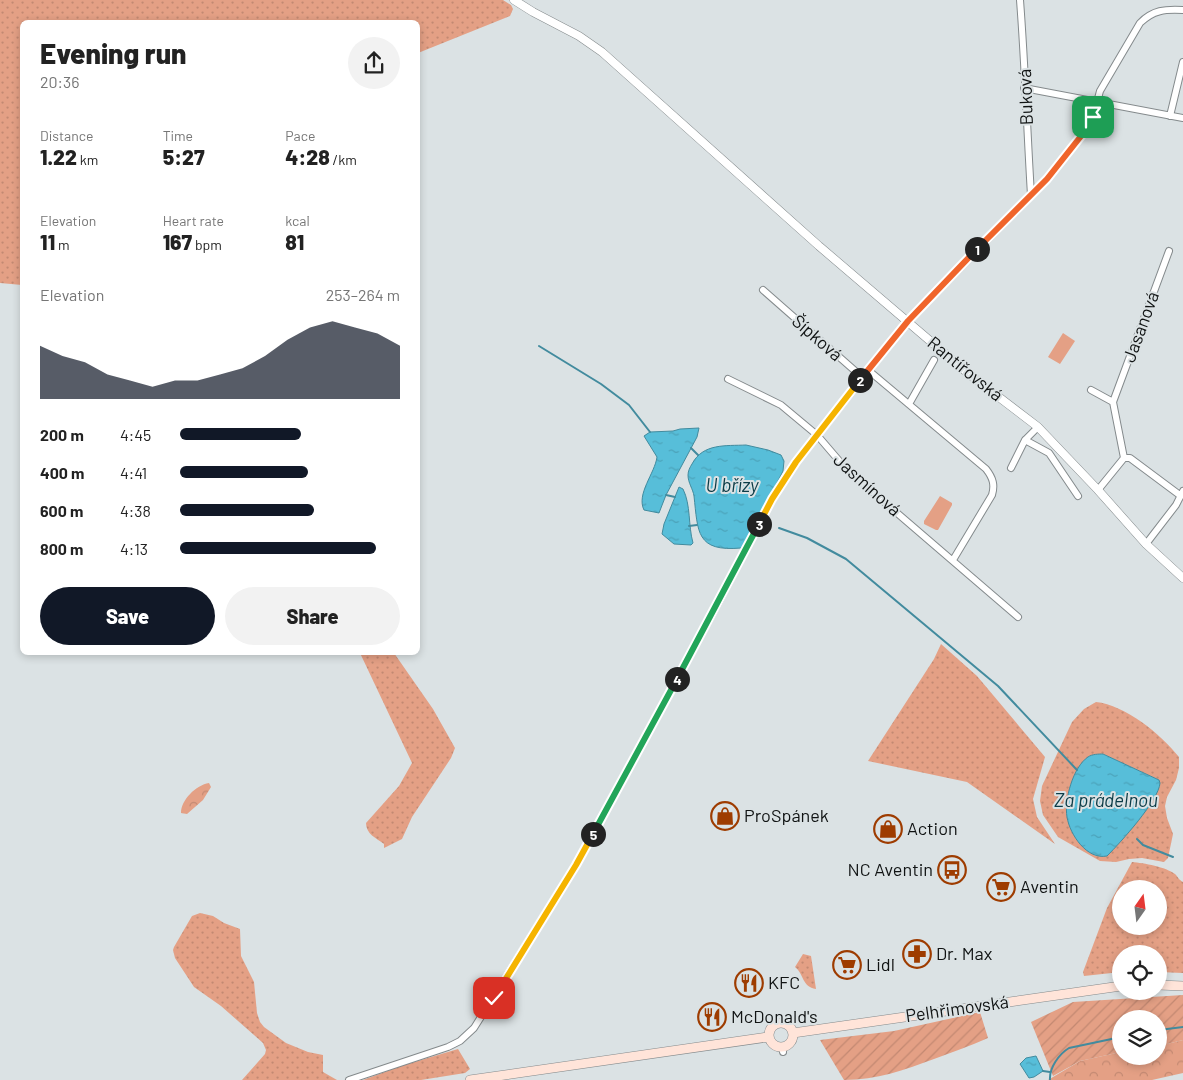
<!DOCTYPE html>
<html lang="en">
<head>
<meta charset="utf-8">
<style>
	body { margin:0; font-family:Barlow,sans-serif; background:#f2f2f2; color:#222; height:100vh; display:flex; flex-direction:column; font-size:19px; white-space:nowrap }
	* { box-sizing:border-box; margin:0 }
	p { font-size:16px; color:#767676 }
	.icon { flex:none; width:28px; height:28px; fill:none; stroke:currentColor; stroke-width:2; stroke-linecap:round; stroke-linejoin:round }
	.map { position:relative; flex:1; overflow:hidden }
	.sheet { position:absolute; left:20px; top:20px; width:400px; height:635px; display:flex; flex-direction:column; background:#fff; border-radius:8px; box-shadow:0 2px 8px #0003 }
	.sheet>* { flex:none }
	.needle { width:32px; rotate:14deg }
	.controls { position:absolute; left:1112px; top:880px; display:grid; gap:10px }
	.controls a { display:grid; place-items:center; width:55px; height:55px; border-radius:50%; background:#fff; box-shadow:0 2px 8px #0003; font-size:25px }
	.pin { position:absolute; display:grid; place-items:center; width:42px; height:42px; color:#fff; margin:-21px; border-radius:10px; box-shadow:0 2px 8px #0006 }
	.km { position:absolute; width:25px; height:25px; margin:-12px; border-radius:50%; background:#222; color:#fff; font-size:14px; line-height:25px; text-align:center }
	.round { display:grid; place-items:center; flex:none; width:52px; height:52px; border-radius:26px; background:#f2f2f2 }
	.summary { display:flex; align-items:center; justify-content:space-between; height:85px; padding:0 20px }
	h1 { font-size:28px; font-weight:800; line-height:38px }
	.metrics { display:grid; grid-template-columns:repeat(3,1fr); gap:8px; height:85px; padding:5px 20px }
	.metrics div { display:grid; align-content:center }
	.metrics b { font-size:21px; font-weight:800 }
	.metrics small { font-size:14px; font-weight:400 }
	.metrics p { font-size:14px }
	.chart { height:140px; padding:10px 20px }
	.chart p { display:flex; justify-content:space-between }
	.chart svg { width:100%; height:90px; margin-top:5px; fill:#111827; opacity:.7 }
	.primary-button { display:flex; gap:10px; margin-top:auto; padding:10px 20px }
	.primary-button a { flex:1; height:58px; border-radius:30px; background:#111827; color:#fff; font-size:20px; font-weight:800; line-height:58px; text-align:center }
	.primary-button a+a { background:#f2f2f2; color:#222 }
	ul { padding:0 20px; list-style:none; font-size:16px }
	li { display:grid; grid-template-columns:80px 60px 1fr; align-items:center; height:38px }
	li i { height:12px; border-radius:6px; background:#111827 }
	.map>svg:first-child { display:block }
	.grass { fill:url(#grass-dots); fill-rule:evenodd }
	.forest { fill:url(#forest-crowns) }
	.garden { fill:url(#garden-furrows) }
	.pitch { fill:#e4a085 }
	.water { fill:url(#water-ripples); stroke:#428b9e }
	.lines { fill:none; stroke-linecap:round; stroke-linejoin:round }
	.stream { stroke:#428b9e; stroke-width:2 }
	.minor-casing { stroke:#848a8c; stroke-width:8 }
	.tertiary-casing { stroke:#848a8c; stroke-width:9 }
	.secondary-casing { stroke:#848a8c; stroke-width:10 }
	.minor { stroke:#fff; stroke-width:6 }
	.tertiary { stroke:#fff; stroke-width:8 }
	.secondary { stroke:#ffe4d9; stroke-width:9 }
	.split-1-casing { stroke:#fff; stroke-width:10 }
	.split-2-casing { stroke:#fff; stroke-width:10 }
	.split-3-casing { stroke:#fff; stroke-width:10 }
	.split-4-casing { stroke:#fff; stroke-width:10 }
	.split-5-casing { stroke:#fff; stroke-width:10 }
	.split-6-casing { stroke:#fff; stroke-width:10 }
	.split-1 { stroke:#f0652b; stroke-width:6 }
	.split-2 { stroke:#f0652b; stroke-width:6 }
	.split-3 { stroke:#f5b400; stroke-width:6 }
	.split-4 { stroke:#22a559; stroke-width:6 }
	.split-5 { stroke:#22a559; stroke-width:6 }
	.split-6 { stroke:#f5b400; stroke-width:6 }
	.labels { text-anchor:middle; stroke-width:4; stroke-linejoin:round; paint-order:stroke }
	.street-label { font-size:18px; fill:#101313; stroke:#dbe2e4 }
	.poi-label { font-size:18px; fill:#101313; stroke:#dbe2e4; text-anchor:start }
	.water-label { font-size:19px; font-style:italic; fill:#0c3c47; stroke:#dbe2e4 }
</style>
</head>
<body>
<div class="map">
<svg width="1183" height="1080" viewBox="0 0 1183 1080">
	<defs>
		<pattern id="grass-dots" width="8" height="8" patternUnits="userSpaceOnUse" patternTransform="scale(1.25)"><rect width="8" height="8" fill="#e4a085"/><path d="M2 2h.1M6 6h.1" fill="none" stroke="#c38972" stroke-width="1.8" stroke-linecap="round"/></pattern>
		<pattern id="forest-crowns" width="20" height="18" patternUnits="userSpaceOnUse" patternTransform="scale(1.25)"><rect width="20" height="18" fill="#e4a085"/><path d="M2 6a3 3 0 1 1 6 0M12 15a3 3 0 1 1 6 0" fill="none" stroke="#c38972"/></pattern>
		<pattern id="garden-furrows" width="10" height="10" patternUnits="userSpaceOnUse" patternTransform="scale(1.25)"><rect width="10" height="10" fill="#e4a085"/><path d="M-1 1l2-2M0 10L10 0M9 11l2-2" fill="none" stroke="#c38972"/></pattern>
		<pattern id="water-ripples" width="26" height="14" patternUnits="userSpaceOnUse" patternTransform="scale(1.25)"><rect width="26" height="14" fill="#57bed9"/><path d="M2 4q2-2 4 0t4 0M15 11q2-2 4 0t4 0" fill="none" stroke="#4ba2b9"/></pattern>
	</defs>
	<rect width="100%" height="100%" fill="#dbe2e4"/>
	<!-- grass -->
	<path class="grass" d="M0,0H503L511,5L513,9L510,16L418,53V22H22V285L0,283Z
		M941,644L977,676L1045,757L1033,799L1037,817L1055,844L967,782L868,761L934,659Z
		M360,653H394L433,709L455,748L451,758L412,817L402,839L384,848V844C376,838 366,834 366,823L399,786L412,763Z
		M1096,702C1125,705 1161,734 1179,757V768L1176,780L1167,797L1165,806L1167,818L1173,834L1168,858L1164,862L1142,858L1129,859L1116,862L1100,861L1058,837L1043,815L1040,801L1042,786L1072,722L1084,709ZM1103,754L1159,780L1096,856L1084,848L1066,810L1072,781L1077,770L1088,757Z
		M1132,862C1144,863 1166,867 1175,874C1178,877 1179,880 1183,882V973L1159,972V954H1121V972L1084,976L1083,972L1107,908ZM1121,889H1159V926H1121Z
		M200,913L213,916L224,923L240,929L241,956L254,982L257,1013L260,1022L264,1027L286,1043L308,1052L323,1055V1072L337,1080H242L265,1054L266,1050L263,1043L221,1006L194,987L175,958L173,950L174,947L192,916Z
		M803,954L811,956L816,989C802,987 804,974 795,967Z
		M458,1049L470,1069L465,1073L421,1080H363L401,1066Z"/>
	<!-- forest -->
	<path class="forest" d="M209,783L211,787L203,800L187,814L181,813C181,800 196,785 209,783Z
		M1183,1040V1073L1152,1080H1048L1080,1061L1121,1052V1056H1159V1046Z"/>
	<!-- garden -->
	<path class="garden" d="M1183,995V1040L1159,1046V1019H1121V1052L1080,1061L1053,1076L1031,1022L1073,1002Z
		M980,1012L988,1038C970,1046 952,1052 934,1059C904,1070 877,1080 844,1080L820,1040L894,1031Z"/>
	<!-- pitch -->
	<path class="pitch" d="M1063,333L1075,341L1060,364L1048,357Z
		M940,496L952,503V505L938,530H936L924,524V521Z"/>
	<!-- water -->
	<path class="water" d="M699,428L697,437L666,495L659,513L644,510C636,494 655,473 657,457L644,436L650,432L673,431L680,429Z
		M746,445L768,450L781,455L784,461L783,471L747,542L741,548C696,552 698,532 694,496C693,489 688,483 688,475C688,471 690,467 692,464C703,443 726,446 746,445Z
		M679,487L683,489C691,505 688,525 693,543L691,545L674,544L662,534L664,524Z
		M1103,754L1159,780L1160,783C1159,800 1121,842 1107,856C1087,860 1070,835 1067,817C1064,800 1073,767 1088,757C1092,754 1099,754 1103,754Z
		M1036,1056L1043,1071L1034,1077L1029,1078L1020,1064L1026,1058Z"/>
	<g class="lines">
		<!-- stream -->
		<path class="stream" d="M539,346L601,384L629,405L650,432
			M691,448L698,455
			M666,495L675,497
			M689,526L697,525
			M779,528L807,538L846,559L998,686L1077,770
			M1137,839L1143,845L1173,857
			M1159,1030L1183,1027
			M1043,1071L1050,1072
			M1050,1080C1049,1068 1059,1054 1069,1048L1121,1037"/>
		<defs>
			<path id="minor" d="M1020,0C1025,65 1027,130 1031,195
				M1024,88L1183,118
				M1170,116L1183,62
				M763,290L862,377
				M868,370L986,469C993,478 995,485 992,495L953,560
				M728,379L781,405L817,435L847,470L1018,617
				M1091,390L1113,402
				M909,404L934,360
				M1025,440L1049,453L1078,496
				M1124,458L1113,402L1169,251
				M1011,468L1025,440L1038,427
				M1098,490L1124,458H1130L1181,496
				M1146,544L1176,505L1183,491
				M782,1047L783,1052
				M349,1080L448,1047L460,1041L474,1028L576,865L718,603L772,499L796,462L908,321L1047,179L1089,126L1093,117L1100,91L1140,23C1153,10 1165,9 1183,10"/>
			<path id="tertiary" d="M514,0L533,12L579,36L602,52L819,246L970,375L1038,427L1098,490L1146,544L1183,578"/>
			<path id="secondary" d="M1159,985L1183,986
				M769 1035a12 12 0 1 1 24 0a12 12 0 1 1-24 0Z
				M793,1033L1121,986
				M470,1080L768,1037"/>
		</defs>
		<!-- minor casing -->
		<use href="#minor" class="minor-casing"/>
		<!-- tertiary casing -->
		<use href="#tertiary" class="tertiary-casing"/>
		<!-- secondary casing -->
		<use href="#secondary" class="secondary-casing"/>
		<!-- minor -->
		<use href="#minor" class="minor"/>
		<!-- tertiary -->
		<use href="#tertiary" class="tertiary"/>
		<!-- secondary -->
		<use href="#secondary" class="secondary"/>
	</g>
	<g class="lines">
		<defs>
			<path id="split-1" d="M977,249L1047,179L1089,126L1093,117"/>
			<path id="split-2" d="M860,380L908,321L977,249"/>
			<path id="split-3" d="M759,524L772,499L796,462L860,380"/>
			<path id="split-4" d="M677,679L759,524"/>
			<path id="split-5" d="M593,834L677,679"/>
			<path id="split-6" d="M494,998L576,865L593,834"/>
		</defs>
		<!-- split-1 casing -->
		<use href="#split-1" class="split-1-casing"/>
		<!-- split-2 casing -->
		<use href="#split-2" class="split-2-casing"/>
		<!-- split-3 casing -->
		<use href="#split-3" class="split-3-casing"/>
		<!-- split-4 casing -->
		<use href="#split-4" class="split-4-casing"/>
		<!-- split-5 casing -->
		<use href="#split-5" class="split-5-casing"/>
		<!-- split-6 casing -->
		<use href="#split-6" class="split-6-casing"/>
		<!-- split-1 -->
		<use href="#split-1" class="split-1"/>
		<!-- split-2 -->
		<use href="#split-2" class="split-2"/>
		<!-- split-3 -->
		<use href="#split-3" class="split-3"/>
		<!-- split-4 -->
		<use href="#split-4" class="split-4"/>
		<!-- split-5 -->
		<use href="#split-5" class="split-5"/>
		<!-- split-6 -->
		<use href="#split-6" class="split-6"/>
	</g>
	<!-- icons -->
	<defs>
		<symbol id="shop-ring" viewBox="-11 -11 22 22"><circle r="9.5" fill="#dbe2e4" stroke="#9e3c00" stroke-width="1.5"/><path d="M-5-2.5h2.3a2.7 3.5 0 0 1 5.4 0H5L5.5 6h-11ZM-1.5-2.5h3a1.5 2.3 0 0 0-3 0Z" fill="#9e3c00"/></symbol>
		<symbol id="bus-ring" viewBox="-11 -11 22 22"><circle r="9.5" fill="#dbe2e4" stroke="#9e3c00" stroke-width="1.5"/><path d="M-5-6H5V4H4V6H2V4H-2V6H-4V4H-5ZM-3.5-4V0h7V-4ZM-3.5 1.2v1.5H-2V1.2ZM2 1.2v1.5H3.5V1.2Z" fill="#9e3c00"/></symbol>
		<symbol id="supermarket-ring" viewBox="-11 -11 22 22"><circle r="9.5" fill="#dbe2e4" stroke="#9e3c00" stroke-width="1.5"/><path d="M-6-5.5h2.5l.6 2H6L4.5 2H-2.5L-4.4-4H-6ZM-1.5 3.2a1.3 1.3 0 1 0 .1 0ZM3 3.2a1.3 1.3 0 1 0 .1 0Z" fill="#9e3c00"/></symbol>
		<symbol id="pharmacy-ring" viewBox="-11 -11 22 22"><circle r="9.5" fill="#dbe2e4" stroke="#9e3c00" stroke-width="1.5"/><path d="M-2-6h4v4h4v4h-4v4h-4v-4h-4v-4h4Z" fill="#9e3c00"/></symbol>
		<symbol id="restaurant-ring" viewBox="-11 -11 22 22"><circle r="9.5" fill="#dbe2e4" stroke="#9e3c00" stroke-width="1.5"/><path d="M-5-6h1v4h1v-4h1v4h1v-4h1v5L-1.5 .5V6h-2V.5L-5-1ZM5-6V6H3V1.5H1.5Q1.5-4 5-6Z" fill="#9e3c00"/></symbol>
	</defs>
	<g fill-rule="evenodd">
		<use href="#shop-ring" x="709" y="800" width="32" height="32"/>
		<use href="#shop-ring" x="872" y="813" width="32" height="32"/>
		<use href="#bus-ring" x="936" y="854" width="32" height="32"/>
		<use href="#supermarket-ring" x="985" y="871" width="32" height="32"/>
		<use href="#pharmacy-ring" x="901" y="938" width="32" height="32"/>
		<use href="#supermarket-ring" x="831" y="949" width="32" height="32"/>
		<use href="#restaurant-ring" x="733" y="967" width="32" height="32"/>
		<use href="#restaurant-ring" x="696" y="1001" width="32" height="32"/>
	</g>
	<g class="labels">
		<!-- street labels -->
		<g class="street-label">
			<text transform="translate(1026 97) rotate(-92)" y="6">Buková</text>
			<text transform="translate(1141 327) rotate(-70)" y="6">Jasanová</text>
			<text transform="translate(817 338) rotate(41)" y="6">Šípková</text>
			<text transform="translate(965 369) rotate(39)" y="6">Rantířovská</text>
			<text transform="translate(867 485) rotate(42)" y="6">Jasmínová</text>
			<text transform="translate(957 1009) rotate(-8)" y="6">Pelhřimovská</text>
		</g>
		<!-- poi labels -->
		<g class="poi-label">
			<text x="744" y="822">ProSpánek</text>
			<text x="907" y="835">Action</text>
			<text x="933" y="876" text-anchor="end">NC Aventin</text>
			<text x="1020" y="893">Aventin</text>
			<text x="936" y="960">Dr. Max</text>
			<text x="866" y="971">Lidl</text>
			<text x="768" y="989">KFC</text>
			<text x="731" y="1023">McDonald's</text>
		</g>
		<!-- water labels -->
		<g class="water-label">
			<text x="732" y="492">U břízy</text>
			<text x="1106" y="807">Za prádelnou</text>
		</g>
	</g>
</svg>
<div class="controls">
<a><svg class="needle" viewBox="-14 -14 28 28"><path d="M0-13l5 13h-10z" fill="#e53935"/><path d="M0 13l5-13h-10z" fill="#767676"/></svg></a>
<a><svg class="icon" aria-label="locate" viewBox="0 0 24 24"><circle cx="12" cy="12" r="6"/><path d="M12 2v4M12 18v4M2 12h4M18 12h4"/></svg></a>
<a><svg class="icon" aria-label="layers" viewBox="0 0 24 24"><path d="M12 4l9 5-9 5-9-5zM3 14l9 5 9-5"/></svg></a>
</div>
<div class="pin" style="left:1093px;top:117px;background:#1e9e55"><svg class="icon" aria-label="arrive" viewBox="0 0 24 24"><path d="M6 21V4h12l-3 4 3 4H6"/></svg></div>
<div class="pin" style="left:494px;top:998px;background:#d93025"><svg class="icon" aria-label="check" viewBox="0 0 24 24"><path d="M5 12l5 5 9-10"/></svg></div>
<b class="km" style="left:977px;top:249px">1</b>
<b class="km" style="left:860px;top:380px">2</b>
<b class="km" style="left:759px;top:524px">3</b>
<b class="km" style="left:677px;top:679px">4</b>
<b class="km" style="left:593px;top:834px">5</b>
<section class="sheet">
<div class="summary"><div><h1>Evening run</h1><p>20:36</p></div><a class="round"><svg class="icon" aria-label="share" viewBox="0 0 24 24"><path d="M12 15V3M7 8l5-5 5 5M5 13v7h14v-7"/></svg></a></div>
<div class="metrics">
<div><p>Distance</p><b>1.22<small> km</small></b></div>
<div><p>Time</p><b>5:27</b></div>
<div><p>Pace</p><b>4:28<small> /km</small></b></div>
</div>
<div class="metrics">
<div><p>Elevation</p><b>11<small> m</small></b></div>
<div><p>Heart rate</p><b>167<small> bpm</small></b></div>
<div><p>kcal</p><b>81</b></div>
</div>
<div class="chart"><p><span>Elevation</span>253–264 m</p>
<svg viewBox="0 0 160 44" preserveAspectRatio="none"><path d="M0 44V18L10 23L20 26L30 32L40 35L50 38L60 35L70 35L80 32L90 29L100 23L110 15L120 9L130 6L140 9L150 12L160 18V44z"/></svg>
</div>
<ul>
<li><b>200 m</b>4:45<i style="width:55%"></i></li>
<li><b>400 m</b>4:41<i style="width:58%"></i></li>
<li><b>600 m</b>4:38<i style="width:61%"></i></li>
<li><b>800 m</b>4:13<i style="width:89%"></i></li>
</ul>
<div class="primary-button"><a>Save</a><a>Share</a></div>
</section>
</div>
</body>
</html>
